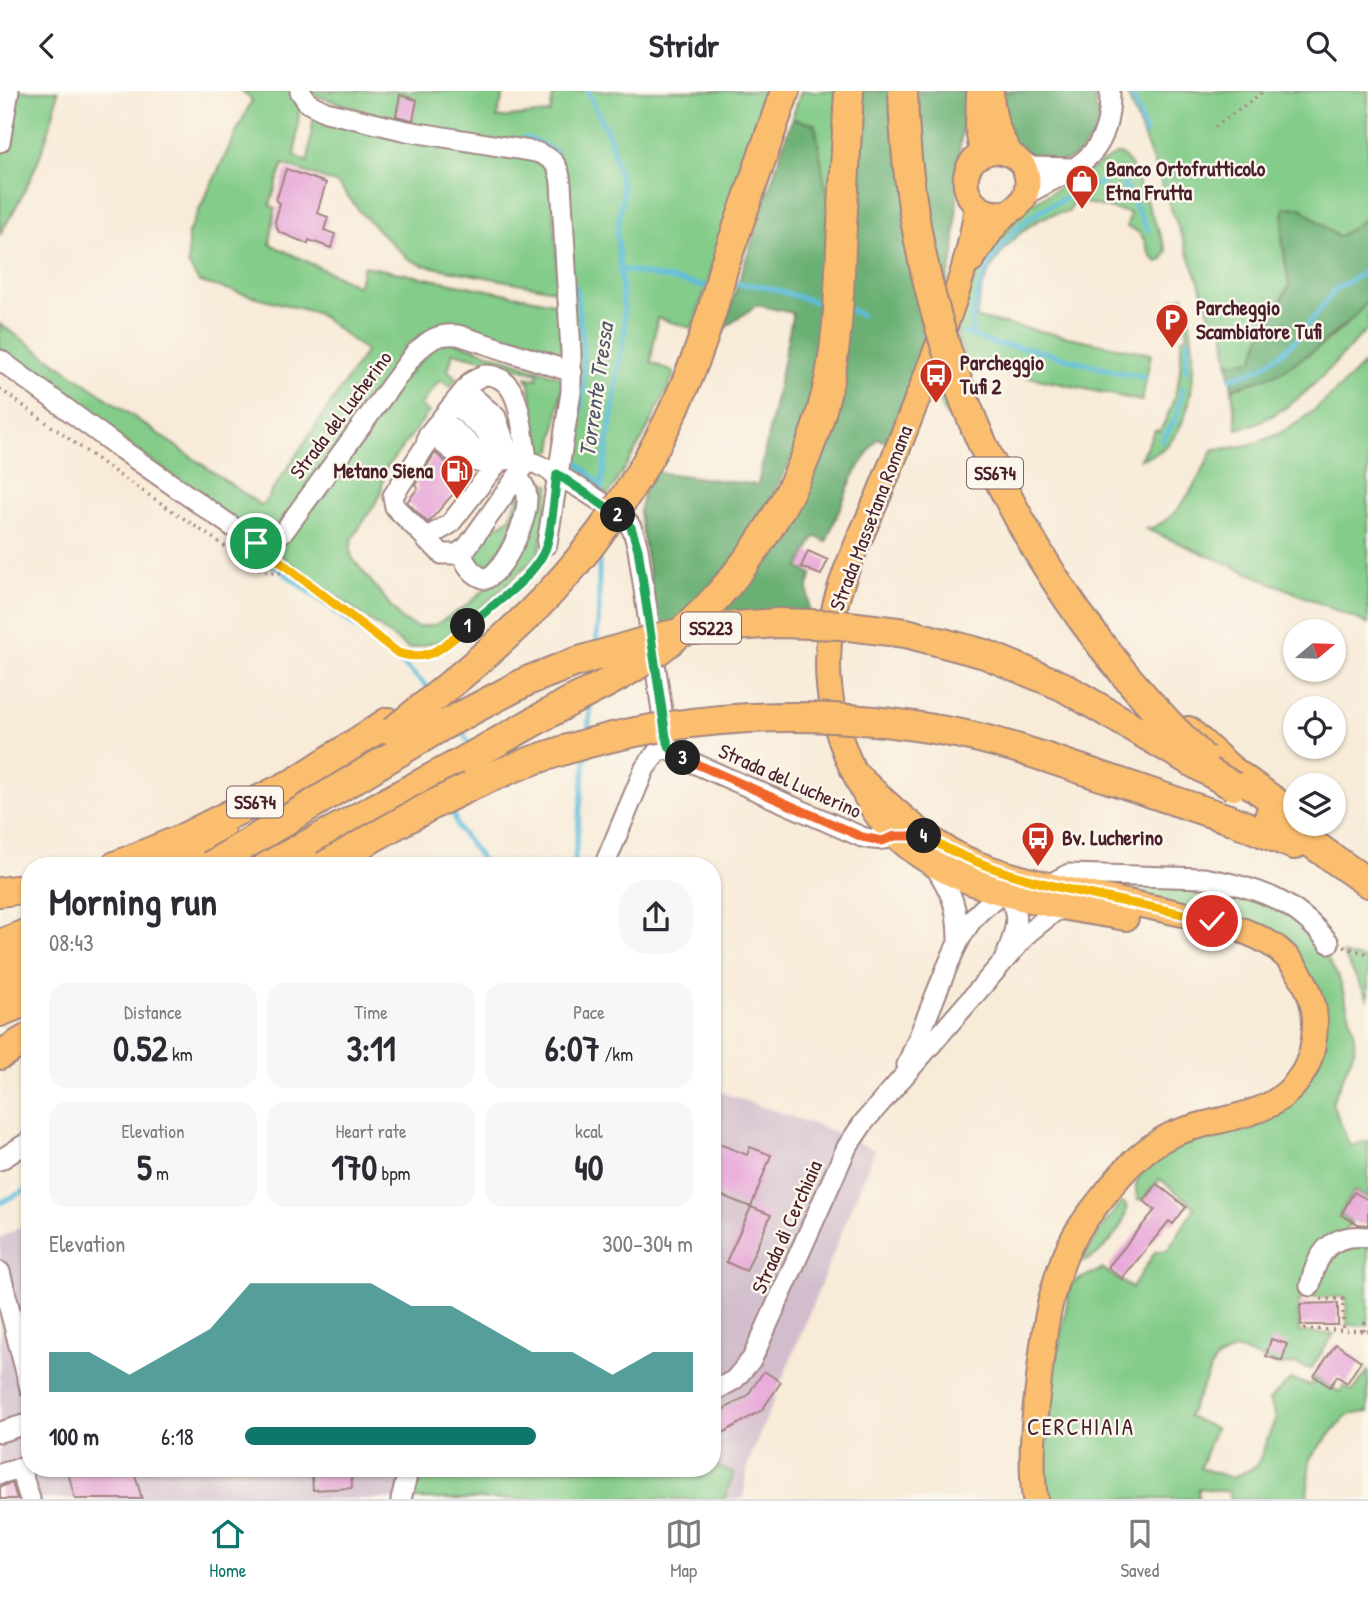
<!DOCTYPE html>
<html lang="en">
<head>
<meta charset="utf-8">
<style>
	body { margin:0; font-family:"Patrick Hand",sans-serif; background:#f7f7f7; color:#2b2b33; height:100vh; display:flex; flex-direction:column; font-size:26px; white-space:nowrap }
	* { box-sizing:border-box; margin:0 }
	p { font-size:23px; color:#7c7c81 }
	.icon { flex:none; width:38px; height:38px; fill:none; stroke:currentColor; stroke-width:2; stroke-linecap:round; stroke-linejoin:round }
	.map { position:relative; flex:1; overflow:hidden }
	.sheet { position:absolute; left:21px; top:766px; width:700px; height:620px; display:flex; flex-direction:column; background:#fff; border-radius:28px; box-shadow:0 2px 5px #0004 }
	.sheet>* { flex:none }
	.needle { width:46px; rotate:71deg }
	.fabs { position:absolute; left:1283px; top:528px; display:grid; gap:14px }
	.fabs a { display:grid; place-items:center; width:63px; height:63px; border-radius:50%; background:#fff; box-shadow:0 2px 5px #0004; font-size:35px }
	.pin { position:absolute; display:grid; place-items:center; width:60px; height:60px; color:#fff; margin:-30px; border:4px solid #fff; border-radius:50%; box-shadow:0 2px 7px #0007 }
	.km { position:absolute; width:35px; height:35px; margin:-18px; border-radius:50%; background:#222; color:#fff; font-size:19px; line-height:35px; text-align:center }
	.round { display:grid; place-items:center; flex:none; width:74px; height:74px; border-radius:28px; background:#f7f7f7 }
	.overview { display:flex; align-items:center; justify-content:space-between; height:119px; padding:0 28px }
	h1 { font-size:38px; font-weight:700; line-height:52px }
	.figures { display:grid; grid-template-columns:repeat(3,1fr); gap:10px; height:119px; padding:7px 28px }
	.figures div { display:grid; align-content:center; border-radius:18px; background:#f7f7f7; text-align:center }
	.figures b { font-size:35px; font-weight:700 }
	.figures small { font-size:19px; font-weight:400 }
	.figures p { font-size:19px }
	.chart { height:196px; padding:14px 28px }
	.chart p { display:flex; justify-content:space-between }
	.chart svg { width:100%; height:126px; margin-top:7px; fill:#0f766e; opacity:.7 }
	ul { padding:0 28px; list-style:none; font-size:23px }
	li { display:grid; grid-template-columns:112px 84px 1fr; align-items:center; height:52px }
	li i { height:18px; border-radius:9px; background:#0f766e }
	header { display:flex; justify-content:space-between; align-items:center; height:91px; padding:0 28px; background:#fff; font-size:32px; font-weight:700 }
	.tabs { display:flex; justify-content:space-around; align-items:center; height:98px; border-top:2px solid #e1e1e2; background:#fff; font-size:19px; color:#7c7c81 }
	.tabs a { display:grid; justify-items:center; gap:4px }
	.tabs .on { color:#0f766e }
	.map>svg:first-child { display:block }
	.industrial { fill:#d1bdcc }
	.green { fill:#83cc89; stroke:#66765a; stroke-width:2 }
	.forest { fill:#6ab075; stroke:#5a6850; stroke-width:2 }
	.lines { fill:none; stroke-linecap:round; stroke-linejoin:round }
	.stream { stroke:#5ebddc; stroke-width:5 }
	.building { fill:#e7a6d8 }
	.minor-casing { stroke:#a18582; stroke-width:23 }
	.major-casing { stroke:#a18582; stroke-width:28 }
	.highway-casing { stroke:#a18582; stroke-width:32 }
	.path { stroke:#a18582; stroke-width:3.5; stroke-dasharray:2 5; stroke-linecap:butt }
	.minor { stroke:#fff; stroke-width:19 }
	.major { stroke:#fbbe6e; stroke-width:24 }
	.highway { stroke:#fbbe6e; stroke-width:28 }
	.highway-bridge-casing { stroke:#a18582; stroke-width:32; stroke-linecap:butt }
	.highway-bridge { stroke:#fbbe6e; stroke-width:28 }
	.split-1-casing { stroke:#fff; stroke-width:14 }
	.split-2-casing { stroke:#fff; stroke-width:14 }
	.split-3-casing { stroke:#fff; stroke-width:14 }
	.split-4-casing { stroke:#fff; stroke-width:14 }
	.split-5-casing { stroke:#fff; stroke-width:14 }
	.split-1 { stroke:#f5b400; stroke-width:9 }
	.split-2 { stroke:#22a559; stroke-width:9 }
	.split-3 { stroke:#22a559; stroke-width:9 }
	.split-4 { stroke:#f0652b; stroke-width:9 }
	.split-5 { stroke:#f5b400; stroke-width:9 }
	.labels { text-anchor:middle; stroke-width:5; stroke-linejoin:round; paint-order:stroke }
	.shield { fill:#fbf7ec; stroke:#7f6065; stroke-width:2 }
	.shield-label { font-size:19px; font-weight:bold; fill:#4a1f2b }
	.poi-label { font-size:21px; font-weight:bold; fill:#4a1f2b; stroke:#fbf7ec; text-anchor:start }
	.street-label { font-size:21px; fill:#4a1f2b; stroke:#fbf7ec }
	.water-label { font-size:23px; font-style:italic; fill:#515669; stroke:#fbf7ec }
	.neighbourhood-label { font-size:23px; letter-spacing:2px; fill:#4a1f2b; stroke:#fbf7ec }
</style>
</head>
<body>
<header><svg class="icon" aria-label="back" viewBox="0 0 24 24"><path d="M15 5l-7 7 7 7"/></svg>Stridr<svg class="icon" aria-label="search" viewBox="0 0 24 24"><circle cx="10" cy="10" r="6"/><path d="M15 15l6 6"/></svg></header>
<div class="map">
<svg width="1368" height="1408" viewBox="0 0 1368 1408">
	<rect width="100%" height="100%" fill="#fbf7ec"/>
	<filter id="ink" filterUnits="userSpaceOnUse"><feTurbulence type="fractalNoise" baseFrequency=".0143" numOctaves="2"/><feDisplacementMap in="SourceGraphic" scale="14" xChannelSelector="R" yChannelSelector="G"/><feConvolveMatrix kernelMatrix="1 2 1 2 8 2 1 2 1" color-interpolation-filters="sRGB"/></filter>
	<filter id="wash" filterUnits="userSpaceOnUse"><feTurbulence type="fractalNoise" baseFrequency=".00686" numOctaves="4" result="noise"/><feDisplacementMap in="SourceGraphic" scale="28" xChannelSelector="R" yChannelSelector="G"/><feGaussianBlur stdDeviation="1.57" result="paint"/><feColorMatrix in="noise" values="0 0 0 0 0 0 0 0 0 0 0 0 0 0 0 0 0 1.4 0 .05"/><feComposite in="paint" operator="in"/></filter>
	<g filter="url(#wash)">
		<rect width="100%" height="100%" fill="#f8ebd8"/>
		<!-- industrial -->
		<path class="industrial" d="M712,998L835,1041L875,1059L748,1373L743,1408H0V1147L30,1131V1377H712Z"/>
		<!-- green -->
		<path class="green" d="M14,0H58C49,53 28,98 0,143V71Z
			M242,0H294L300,11L295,65L308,71L313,28L322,24L528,66L550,77L559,195L554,199L422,174L407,167L362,123L338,93L283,73L270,114L275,117L270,153L358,195L364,175L554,212L559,219L563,268L449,236L298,413L270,441L260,444L250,440L0,261V233L262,415L366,260L317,222L199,191L188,173V142L252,9Z
			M310,0H504L497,27L550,22L554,0H775L692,237L657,227L651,271L675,282L643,347L608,404L563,375L561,70L412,33L416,9L400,5L395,30L311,3Z
			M801,0H843L834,149L815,34L792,28Z
			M1126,0H1368V126L1338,146L1300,116L1282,147L1289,195L1260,248L1253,269L1228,272L1224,235H1213L1200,193Z
			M1117,63L1122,64L1131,74L1167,160L1163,169L1157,171C1141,159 1151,142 1127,136L1130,122L1073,109L1069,121C1031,121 996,162 983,194C979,204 978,217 976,227L1151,263L1142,310L973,274L969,285L955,236L981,173L991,157L1028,115Z
			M1184,205C1197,248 1202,329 1160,360C1154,364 1147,366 1140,368L1155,339L1160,340C1177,308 1182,284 1181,248L1188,245L1182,213L1175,214L1174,208Z
			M1368,209V237C1330,276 1293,326 1237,338L1232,298C1284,284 1335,252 1368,209Z
			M443,247L561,286L563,290L552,359L544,365C522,341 540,313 526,286L537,288L538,282L453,261L448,280L457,287L450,296L440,289L420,315L429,321L385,379L380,405L352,448L350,460L353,468L402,529L417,536L435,534L467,514L503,482L530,395L540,387L550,395L539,463L503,497L443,549L409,558L267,454L418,267Z
			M1368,269V533L1146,438C1179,433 1199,385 1214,358C1282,358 1322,314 1368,269Z
			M941,278L958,322L952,328C934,320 940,294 941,278Z
			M520,401L522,413L494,476L480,479L472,464L485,443L510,427Z
			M1078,793H1204L1269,810L1312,842L1339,887L1353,936L1355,957L1332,1012L1350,1055L1368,1050V1107L1354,1100L1340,1124L1351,1131L1302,1196L1301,1210H1298L1299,1241L1334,1243L1311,1278L1296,1273L1279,1274L1236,1258L1215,1269L1188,1326L1215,1337L1200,1377L1232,1387L1257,1375L1276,1326L1269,1309L1291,1288L1311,1295L1314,1287L1340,1301L1344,1295L1353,1300L1368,1280V1321L1349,1324L1344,1327L1310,1367L1307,1408H1230V1401L1199,1397L1198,1408H1048L1045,1378L1053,1284L1071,1192L1103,1178L1132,1197L1155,1161L1168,1159L1195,1116L1160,1088L1143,1108L1138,1109C1134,1096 1135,1090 1144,1080C1168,1052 1186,1056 1216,1042C1246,1029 1275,1013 1305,998L1301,870Z
			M1343,863L1368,869V908Z
			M1121,1111L1126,1114C1130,1130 1099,1169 1083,1170L1100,1139Z
			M1368,1152V1235L1347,1234L1346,1206H1313L1318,1180L1341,1153Z
			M712,1374L734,1382L724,1408H413L425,1377H712Z"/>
		<!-- forest -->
		<path class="forest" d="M861,0H896L932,242L886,351L877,347L852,388L826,451L815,445L799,477L812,483L808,495L809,520L705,531L730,512L744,494L819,358Z
			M917,0H967L960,55L954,163L945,198C927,133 921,67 917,0Z
			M1000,0H1095L1096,20H1101C1096,49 1078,76 1045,71C1035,69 1023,61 1014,57Z
			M792,28L815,33L834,149L828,251L802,349L744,457L681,531L658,537L639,421L644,399L656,381L758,394L793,222L757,214L723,238Z
			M1300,116L1338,146L1368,126V209L1358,222L1316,258L1279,282L1232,298L1228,272L1253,269L1260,248L1289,195L1282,147L1284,117Z"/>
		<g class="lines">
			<!-- stream -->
			<path class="stream" d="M588,0L610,47L623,101L617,141L625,236L600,404
				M1131,0L1146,43
				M523,47L533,49L555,61
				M620,178L709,196
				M730,194C764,189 795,208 829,214
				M576,196C581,235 587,277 581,317C578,333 570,349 571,365L600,394
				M848,218L861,224
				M964,242L994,253L1032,258L1121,282L1145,286
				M972,244C971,191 1002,140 1049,115C1069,105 1090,97 1109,88L1117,81L1148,139
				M1186,279L1188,249
				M1230,287L1259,278L1279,264L1296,249L1336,198L1368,179
				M1162,350L1176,327L1183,297
				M253,459L387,559L432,600
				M596,555L599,520V460
				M460,635L471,657
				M588,642L591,610
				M451,716L458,737L487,775
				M574,775L586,662
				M0,1112L30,1097"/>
		</g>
		<g id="blocks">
			<!-- building -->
			<path class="building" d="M400,4L417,9L413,29L396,25Z
				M286,78L326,92L317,122L328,126L324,139L335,143L331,157L309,149L308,153L279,141L275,131L280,112L276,110Z
				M435,362L466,388L428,432L407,411L418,397L415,394Z
				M808,460L828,469L821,484L801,476Z
				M712,1050L747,1064L750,1056L771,1064L751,1116L712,1101Z
				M1157,1093L1186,1116L1173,1133L1169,1130L1122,1188L1108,1176L1155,1119L1144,1110Z
				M1354,1101L1368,1109V1134L1358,1133L1341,1124Z
				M751,1116L771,1124L746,1180L726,1171Z
				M1338,1212V1234H1301L1300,1213Z
				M1271,1248L1287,1253L1282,1270L1266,1265Z
				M1336,1253L1361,1270L1347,1292L1337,1285L1330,1296L1314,1285Z
				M764,1280L781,1291L762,1319L721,1343L712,1345V1325L747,1305Z
				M67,1377H133L142,1408H75Z
				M334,1377H351L352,1397L313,1399L312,1384L335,1383Z
				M12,1392L17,1408H0V1396Z"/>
		</g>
	</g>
	<g filter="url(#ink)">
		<use href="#blocks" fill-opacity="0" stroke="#a18582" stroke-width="2"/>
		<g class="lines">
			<defs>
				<path id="minor" d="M300,0L308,12L326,21L407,40L536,61C553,67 559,74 561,92L571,261V301L547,453
					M0,51L9,0
					M1018,69L1033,76L1073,77
					M1025,104C1077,75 1111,68 1110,0
					M0,269L121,358L256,452L275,447L285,439L414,263C429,249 437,242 458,244L572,281
					M484,284C525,283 520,343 528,370L467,456L457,463H442L395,416L393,405L426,354L428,344L471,291Z
					M465,299L496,326L510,367
					M454,313L484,339L505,361
					M441,328L472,355L499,370
					M430,342L460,366L492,375
					M427,450L431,444L450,433L499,370C508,368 517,367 526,369C544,374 619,419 629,433C634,440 636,450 638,458L665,640C667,653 671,661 682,667L862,746C882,752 889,745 907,745
					M461,461C466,474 472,484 486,488C506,478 528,429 527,406C527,398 522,392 518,386
					M934,774C952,802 958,816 958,850
					M604,775L645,677L658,660L670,657
					M1048,794L1069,783L1204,787C1256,796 1295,809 1329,852
					M1000,797C1025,818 1015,842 1005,868
					M907,974C917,950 927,926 936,903C953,863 966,816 1011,801
					M0,1069L30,1050
					M0,1181L30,1297
					M1310,1195C1317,1161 1331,1142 1368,1146
					M712,1301L734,1289L752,1268L847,1056L864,1031L1029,841L1054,821L1068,816
					M0,1341L30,1332
					M0,1383L20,1377L30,1408
					M401,1408L409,1377"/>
				<path id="major" d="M991,0C992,25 997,42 1011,64
					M979,4L978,37L982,63
					M977,116C969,173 949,225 929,278C913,319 897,360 880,401C862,444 838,488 831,535C823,585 831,633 853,679C861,695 867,711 878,725C935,800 1040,812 1126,827
					M971,170C980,157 988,142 999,130C1003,124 1009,121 1015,117C1030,106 1032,82 1018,69C1011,62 999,59 989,61C949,71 964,132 1008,121
					M854,681C891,716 926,752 975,772C1038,796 1108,806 1174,821C1208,829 1250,837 1278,858C1299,875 1314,903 1315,929C1315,949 1312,969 1301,985C1272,1031 1215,1024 1171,1044C1144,1057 1124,1078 1106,1102C1094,1117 1081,1132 1072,1150C1049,1194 1043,1248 1038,1297C1033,1334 1030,1371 1035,1408"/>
				<path id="highway" d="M841,155L849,0
					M723,178L785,0
					M1188,640L1231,679L1295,725
					M1270,723L1368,792
					M1229,728L1294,754
					M115,775L179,749L297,690L388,631
					M171,775L222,747
					M267,775L467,668
					M0,801L30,797
					M0,853L30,841
					M0,875L30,863
					M0,900L30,889
					M0,921L30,909
					M0,964L30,946"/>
			</defs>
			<!-- minor casing -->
			<use href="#minor" class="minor-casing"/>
			<!-- major casing -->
			<use href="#major" class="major-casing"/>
			<!-- highway casing -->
			<use href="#highway" class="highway-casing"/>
			<!-- path -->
			<path class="path" d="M1215,36L1264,0
				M0,298L119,384L256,476L268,481L294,482
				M275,466L398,562C416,567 429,566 445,554L512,498L540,468
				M1344,856L1368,863
				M1321,1208H1343V1239
				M1304,1238L1368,1240
				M1364,1240L1365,1230"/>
			<!-- minor -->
			<use href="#minor" class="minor"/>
			<!-- major -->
			<use href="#major" class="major"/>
			<!-- highway -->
			<use href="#highway" class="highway"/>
			<defs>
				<path id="highway-bridge" d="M903,0C909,252 1021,494 1203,667
					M393,640C447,597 501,553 549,503C632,414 696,297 723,178
					M467,668C501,649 535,630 569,611C593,599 617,588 639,573C729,514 801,408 826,303C838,255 839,205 841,155
					M210,775L442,635L527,590L576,571L653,548L692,539L721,536L778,532L841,534L906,542L985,563L1062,595L1233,695
					M324,775C393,735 462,694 537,668C670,621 818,615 956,642C999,650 1041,665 1083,679C1131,695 1180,712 1229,728"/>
			</defs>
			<!-- highway-bridge casing -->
			<use href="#highway-bridge" class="highway-bridge-casing"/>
			<!-- highway-bridge -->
			<use href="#highway-bridge" class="highway-bridge"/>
		</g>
	</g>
	<g class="lines" filter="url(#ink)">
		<defs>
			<path id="split-1" d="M256,452L398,562C431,572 444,555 468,535"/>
			<path id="split-2" d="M468,535C492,514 538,485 547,453C553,431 554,406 557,383L618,424"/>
			<path id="split-3" d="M618,424L631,436L638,458L666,646L670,657L683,667"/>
			<path id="split-4" d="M683,667L862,746L882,750L895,745H924"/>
			<path id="split-5" d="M924,745C1012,797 1114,805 1212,830"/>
		</defs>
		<!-- split-1 casing -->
		<use href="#split-1" class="split-1-casing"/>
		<!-- split-2 casing -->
		<use href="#split-2" class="split-2-casing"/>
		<!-- split-3 casing -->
		<use href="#split-3" class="split-3-casing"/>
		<!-- split-4 casing -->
		<use href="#split-4" class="split-4-casing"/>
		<!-- split-5 casing -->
		<use href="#split-5" class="split-5-casing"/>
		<!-- split-1 -->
		<use href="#split-1" class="split-1"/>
		<!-- split-2 -->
		<use href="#split-2" class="split-2"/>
		<!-- split-3 -->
		<use href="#split-3" class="split-3"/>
		<!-- split-4 -->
		<use href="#split-4" class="split-4"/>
		<!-- split-5 -->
		<use href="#split-5" class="split-5"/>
	</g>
	<!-- icons -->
	<defs>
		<symbol id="shop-pin" viewBox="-11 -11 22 30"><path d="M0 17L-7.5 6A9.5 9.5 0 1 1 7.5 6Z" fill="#c8321e" stroke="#fbf7ec"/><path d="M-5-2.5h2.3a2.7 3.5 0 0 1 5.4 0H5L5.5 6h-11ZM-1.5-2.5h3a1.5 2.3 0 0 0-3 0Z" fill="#fff"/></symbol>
		<symbol id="parking-pin" viewBox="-11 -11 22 30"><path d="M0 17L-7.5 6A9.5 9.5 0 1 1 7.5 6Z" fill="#c8321e" stroke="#fbf7ec"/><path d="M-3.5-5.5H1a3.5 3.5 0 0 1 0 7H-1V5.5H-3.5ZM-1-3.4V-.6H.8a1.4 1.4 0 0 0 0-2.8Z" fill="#fff"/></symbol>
		<symbol id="bus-pin" viewBox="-11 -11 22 30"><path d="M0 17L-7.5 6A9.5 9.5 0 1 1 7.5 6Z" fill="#c8321e" stroke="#fbf7ec"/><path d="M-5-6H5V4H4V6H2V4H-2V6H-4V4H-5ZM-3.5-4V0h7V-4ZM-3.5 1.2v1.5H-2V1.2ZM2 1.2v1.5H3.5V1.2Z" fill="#fff"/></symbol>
		<symbol id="fuel-pin" viewBox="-11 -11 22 30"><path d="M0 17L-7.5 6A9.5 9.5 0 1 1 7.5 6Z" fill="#c8321e" stroke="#fbf7ec"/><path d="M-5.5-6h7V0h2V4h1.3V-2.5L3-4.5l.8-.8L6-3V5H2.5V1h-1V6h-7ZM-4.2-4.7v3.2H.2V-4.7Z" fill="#fff"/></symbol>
	</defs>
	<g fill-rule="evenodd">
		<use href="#shop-pin" x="1063" y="71" width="38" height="52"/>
		<use href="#parking-pin" x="1153" y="210" width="38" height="52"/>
		<use href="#bus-pin" x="917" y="265" width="38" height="52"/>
		<use href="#fuel-pin" x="438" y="361" width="38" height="52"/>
		<use href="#bus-pin" x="1019" y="728" width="38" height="52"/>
	</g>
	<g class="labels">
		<!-- shield labels -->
		<g class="shield">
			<rect x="967" y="366.5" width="56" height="31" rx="5"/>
			<rect x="681" y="521.5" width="60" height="31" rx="5"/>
			<rect x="227" y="695.5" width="56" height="31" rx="5"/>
		</g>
		<g class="shield-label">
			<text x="995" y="389">SS674</text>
			<text x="711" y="544">SS223</text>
			<text x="255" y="718">SS674</text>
		</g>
		<!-- poi labels -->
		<g class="poi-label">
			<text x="1106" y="85">Banco Ortofrutticolo<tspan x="1106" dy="24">Etna Frutta</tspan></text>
			<text x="1196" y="224">Parcheggio<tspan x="1196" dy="24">Scambiatore Tufi</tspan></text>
			<text x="960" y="279">Parcheggio<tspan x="960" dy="24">Tufi 2</tspan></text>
			<text x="433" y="387" text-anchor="end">Metano Siena</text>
			<text x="1062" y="754">Bv. Lucherino</text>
		</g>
		<!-- street labels -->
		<g class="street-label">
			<text transform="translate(341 324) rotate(-53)" y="7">Strada del Lucherino</text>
			<text transform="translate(871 427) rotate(-69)" y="7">Strada Massetana Romana</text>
			<text transform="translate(790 690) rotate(24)" y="7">Strada del Lucherino</text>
			<text transform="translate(787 1136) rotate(-66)" y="7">Strada di Cerchiaia</text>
		</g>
		<!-- water labels -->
		<g class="water-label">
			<text transform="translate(596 299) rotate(-82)" y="8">Torrente Tressa</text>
		</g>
		<!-- neighbourhood labels -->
		<g class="neighbourhood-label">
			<text x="1081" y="1344">CERCHIAIA</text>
		</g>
	</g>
</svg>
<div class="fabs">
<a><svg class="needle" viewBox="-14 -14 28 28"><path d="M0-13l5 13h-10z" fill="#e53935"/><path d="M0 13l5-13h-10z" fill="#7c7c81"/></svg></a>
<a><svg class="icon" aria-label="locate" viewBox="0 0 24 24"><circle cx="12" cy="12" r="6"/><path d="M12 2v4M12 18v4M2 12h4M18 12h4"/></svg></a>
<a><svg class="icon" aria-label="layers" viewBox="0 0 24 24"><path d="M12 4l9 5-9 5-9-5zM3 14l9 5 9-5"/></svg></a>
</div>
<div class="pin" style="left:256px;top:452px;background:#1e9e55"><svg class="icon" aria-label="arrive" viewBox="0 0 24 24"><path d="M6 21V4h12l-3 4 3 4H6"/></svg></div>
<div class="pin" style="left:1212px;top:830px;background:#d93025"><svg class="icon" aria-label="check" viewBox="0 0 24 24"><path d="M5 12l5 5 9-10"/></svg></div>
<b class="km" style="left:468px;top:535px">1</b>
<b class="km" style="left:618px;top:424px">2</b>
<b class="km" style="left:683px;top:667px">3</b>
<b class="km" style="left:924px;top:745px">4</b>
<section class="sheet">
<div class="overview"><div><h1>Morning run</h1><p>08:43</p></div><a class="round"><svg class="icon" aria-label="share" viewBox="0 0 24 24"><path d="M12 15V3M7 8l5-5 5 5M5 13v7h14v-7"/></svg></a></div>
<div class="figures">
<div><p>Distance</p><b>0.52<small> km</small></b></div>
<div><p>Time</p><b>3:11</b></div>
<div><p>Pace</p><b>6:07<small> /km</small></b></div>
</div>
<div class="figures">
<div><p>Elevation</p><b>5<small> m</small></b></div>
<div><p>Heart rate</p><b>170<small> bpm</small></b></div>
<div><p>kcal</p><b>40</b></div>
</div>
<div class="chart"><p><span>Elevation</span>300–304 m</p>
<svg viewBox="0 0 160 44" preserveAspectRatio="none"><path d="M0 44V30L10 30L20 38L30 30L40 22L50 6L60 6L70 6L80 6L90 14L100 14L110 22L120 30L130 30L140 38L150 30L160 30V44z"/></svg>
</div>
<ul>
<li><b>100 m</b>6:18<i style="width:65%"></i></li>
</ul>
</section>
</div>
<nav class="tabs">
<a class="on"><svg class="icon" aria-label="home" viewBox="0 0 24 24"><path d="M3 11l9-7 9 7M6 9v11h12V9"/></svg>Home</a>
<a><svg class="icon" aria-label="map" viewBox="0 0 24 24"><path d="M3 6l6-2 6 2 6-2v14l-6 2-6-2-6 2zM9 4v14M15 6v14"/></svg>Map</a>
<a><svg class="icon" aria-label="saved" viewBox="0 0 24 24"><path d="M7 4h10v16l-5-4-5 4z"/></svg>Saved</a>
</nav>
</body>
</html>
